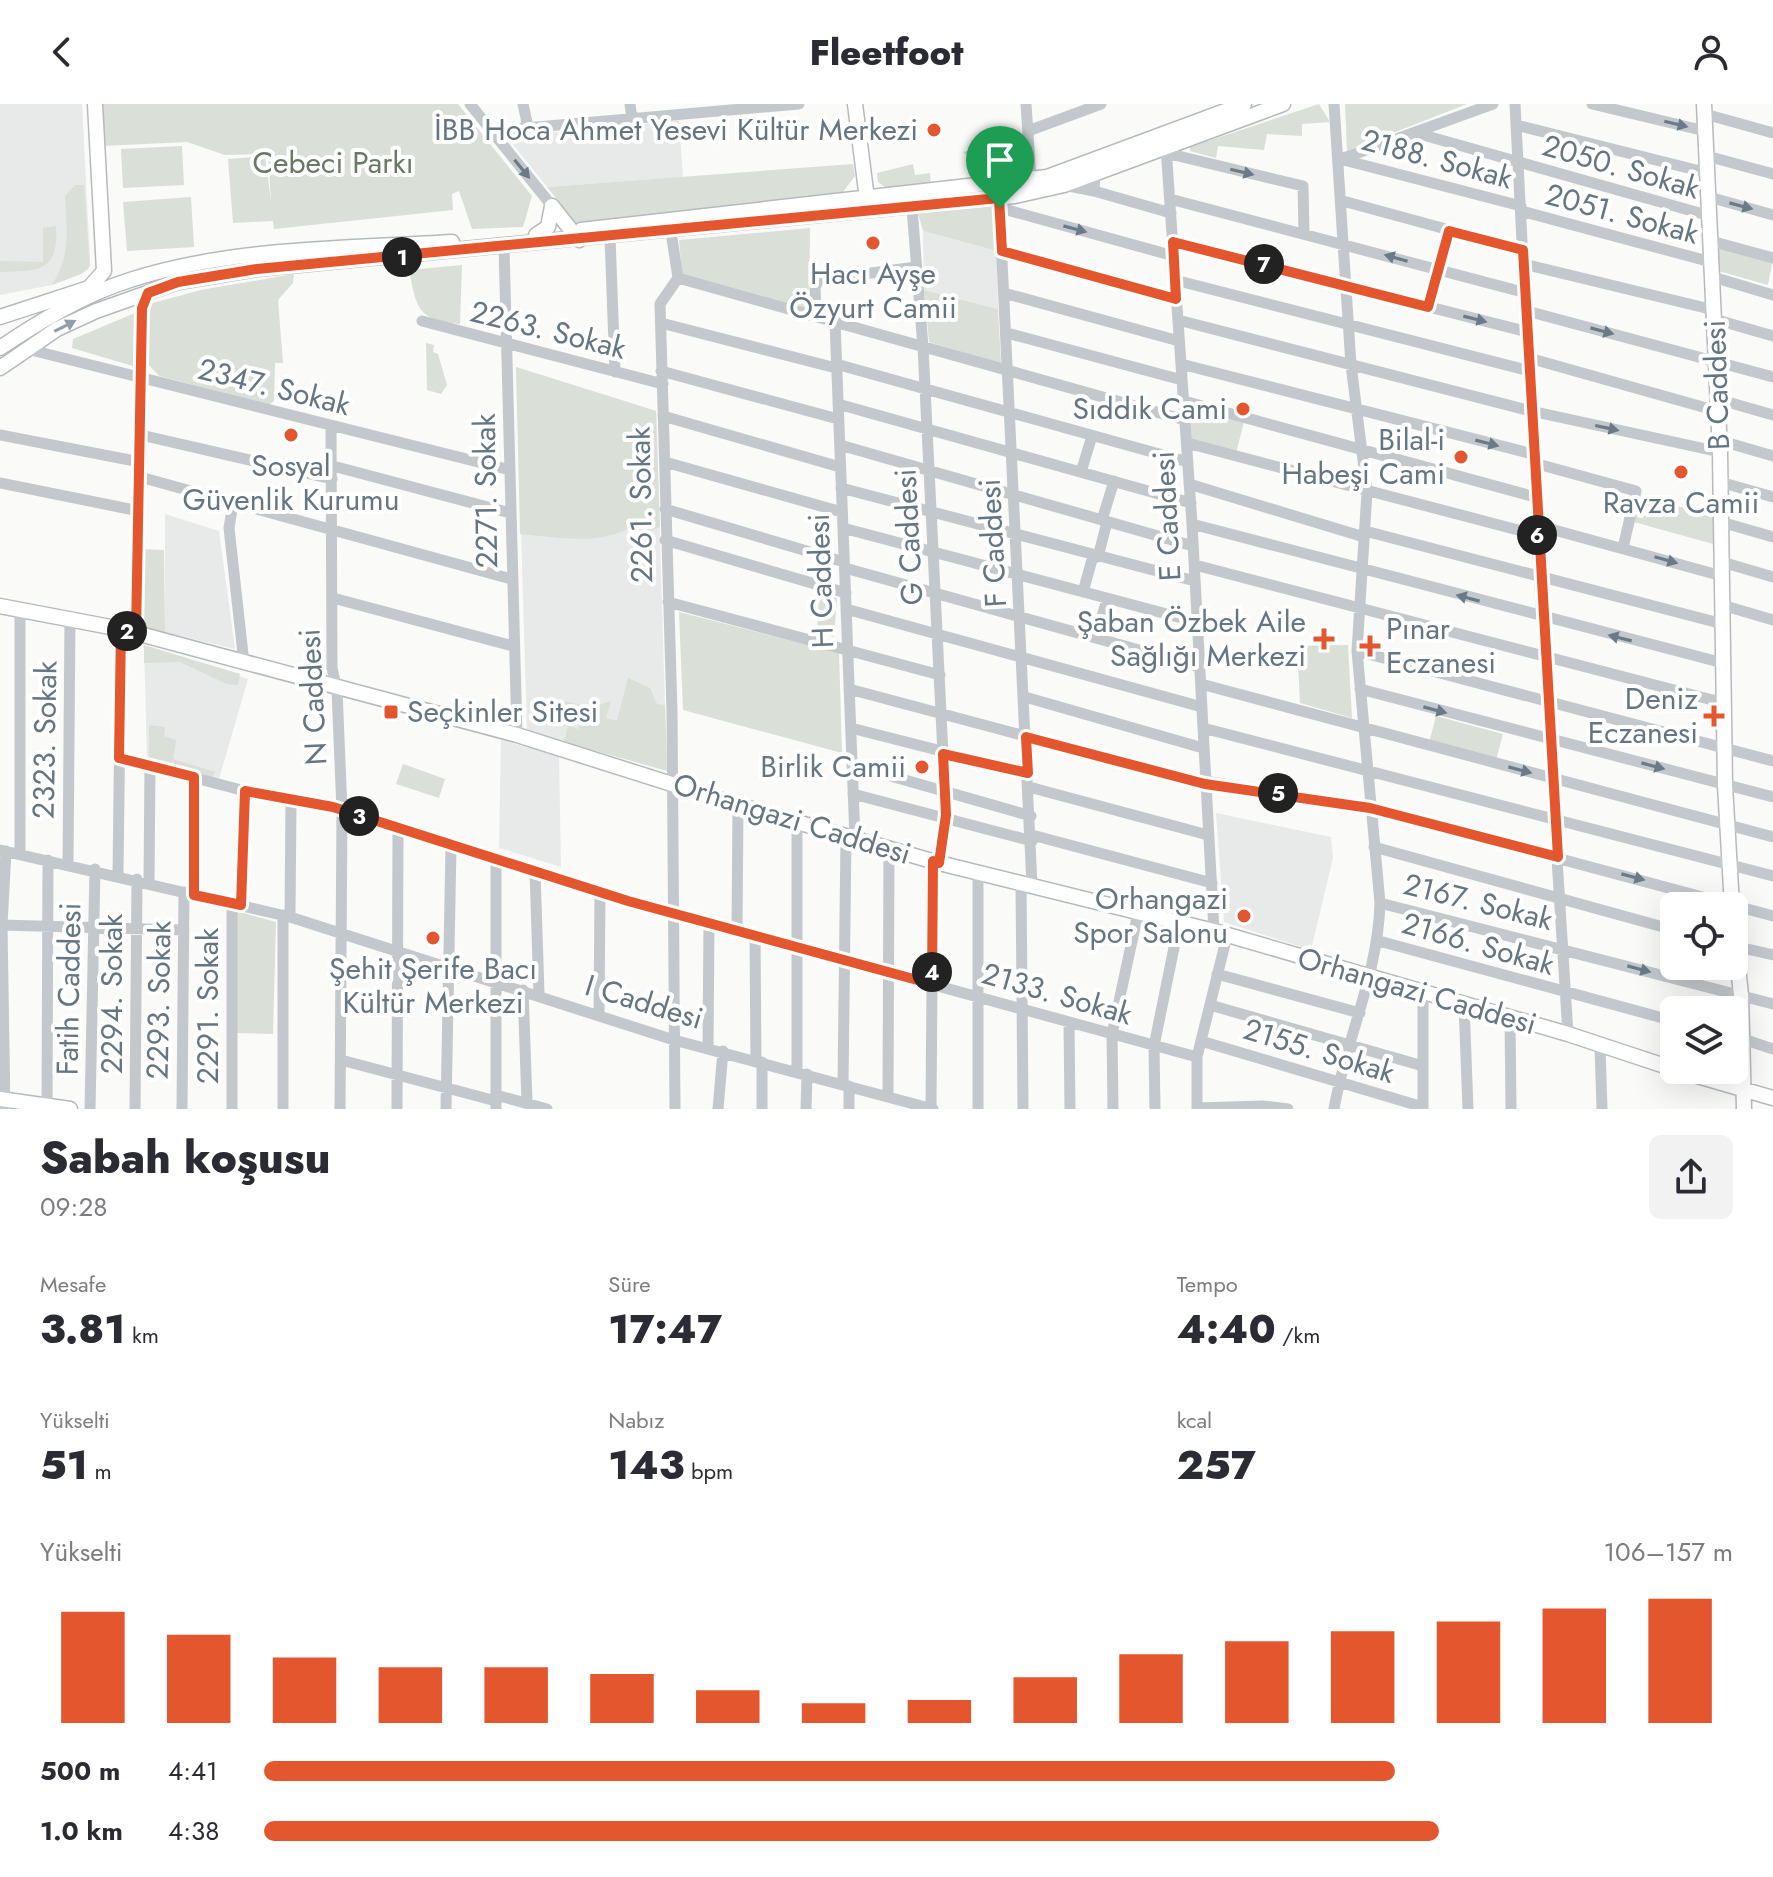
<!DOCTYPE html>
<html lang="tr">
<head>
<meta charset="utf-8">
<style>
	body { margin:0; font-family:Jost,sans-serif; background:#f2f2f3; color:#2b2b33; height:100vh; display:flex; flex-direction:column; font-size:30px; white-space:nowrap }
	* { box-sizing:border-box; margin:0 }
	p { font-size:26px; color:#7c7c81 }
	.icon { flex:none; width:44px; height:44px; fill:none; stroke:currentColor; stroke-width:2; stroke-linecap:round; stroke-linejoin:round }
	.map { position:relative; height:1005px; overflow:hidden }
	.details { display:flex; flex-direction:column; background:#fff; flex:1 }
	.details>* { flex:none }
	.controls { position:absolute; left:1660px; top:788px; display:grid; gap:16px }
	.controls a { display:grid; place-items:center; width:88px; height:88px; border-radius:12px; background:#fff; box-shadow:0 8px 32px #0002; font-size:40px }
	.pin { position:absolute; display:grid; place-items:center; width:68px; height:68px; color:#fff; margin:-82px -34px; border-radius:50% 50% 50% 0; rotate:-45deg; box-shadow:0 0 8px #0007 }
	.pin .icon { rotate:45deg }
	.km { position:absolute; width:40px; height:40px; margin:-20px; border-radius:50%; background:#222; color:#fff; font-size:22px; line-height:40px; text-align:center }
	.round { display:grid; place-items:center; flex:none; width:84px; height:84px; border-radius:12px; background:#f2f2f3 }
	.summary { display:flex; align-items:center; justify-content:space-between; height:136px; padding:0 40px }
	h1 { font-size:44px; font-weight:800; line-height:60px }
	.metrics { display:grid; grid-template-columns:repeat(3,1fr); gap:12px; height:136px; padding:8px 40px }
	.metrics div { display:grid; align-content:center }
	.metrics b { font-size:40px; font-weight:800 }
	.metrics small { font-size:22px; font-weight:400 }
	.metrics p { font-size:22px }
	.chart { height:224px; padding:16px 40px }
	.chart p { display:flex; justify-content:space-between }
	.chart svg { width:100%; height:144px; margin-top:8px; stroke:#e4572e; stroke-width:6 }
	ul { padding:0 40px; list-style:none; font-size:26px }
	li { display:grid; grid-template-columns:128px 96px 1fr; align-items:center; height:60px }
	li i { height:20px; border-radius:10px; background:#e4572e }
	header { display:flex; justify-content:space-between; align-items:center; height:104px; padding:0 40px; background:#fff; font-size:36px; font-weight:800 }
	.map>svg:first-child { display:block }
	.built { fill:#e8e9e9 }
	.green { fill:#dadfd7 }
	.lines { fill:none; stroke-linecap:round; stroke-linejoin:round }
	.major-casing { stroke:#b5babe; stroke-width:17 }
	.minor { stroke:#c3c8cc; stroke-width:11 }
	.major { stroke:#fff; stroke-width:14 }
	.oneway { fill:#6a7a87 }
	.oneway2 { fill:#939fa8 }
	.route-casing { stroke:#fff; stroke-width:16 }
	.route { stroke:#e4572e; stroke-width:10 }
	.poi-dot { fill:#e4572e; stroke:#fff; stroke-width:3 }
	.labels { text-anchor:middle; stroke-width:8; stroke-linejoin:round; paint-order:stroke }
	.poi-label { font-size:30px; fill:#657683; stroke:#fff; text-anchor:end }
	.street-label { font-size:30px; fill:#657683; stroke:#fff }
	.park-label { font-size:30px; fill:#687a64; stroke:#fff }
</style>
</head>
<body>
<header><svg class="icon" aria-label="back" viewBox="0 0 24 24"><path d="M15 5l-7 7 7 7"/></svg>Fleetfoot<svg class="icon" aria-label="person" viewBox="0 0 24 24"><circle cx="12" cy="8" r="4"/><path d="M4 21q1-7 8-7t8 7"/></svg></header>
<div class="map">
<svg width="1773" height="1005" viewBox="0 0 1773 1005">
	<rect width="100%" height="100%" fill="#fafaf8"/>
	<!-- built -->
	<path class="built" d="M0,0H82L90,155L88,166L81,170L52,181L0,191Z
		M679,16L683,73L547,83L507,33Z
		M923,127L997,147L998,205L924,186Z
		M516,263L656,307L667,667L527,626Z
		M165,410L219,427L235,545L165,528Z
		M144,541L248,575L219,675L147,654Z
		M501,636L559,652L561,763L499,744Z
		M1216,709L1331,733L1333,754L1311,846L1224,818Z"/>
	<!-- green -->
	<path class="green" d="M100,0H458L532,92L523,123L472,125L459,87L452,90L453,106L274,125L273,117L233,119L228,55L265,52L271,97L268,50L225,51L187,38L102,42Z
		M1319,0L1330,18L1302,20V32L1267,30L1264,46L1218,42L1216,54L1190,47V43Z
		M1345,0H1467L1347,47Z
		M1020,35L1025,67L978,73L975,57L963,48Z
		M182,42L184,81L123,84L121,45Z
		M853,60L855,72L840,92L577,120L547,83Z
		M913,60L915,71L930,69L931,80L889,86L878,78L877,69Z
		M75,81H84L90,162L81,170L52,181C71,151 67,126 65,92Z
		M191,93L194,143L127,147L123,98Z
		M992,99L997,147L923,127L918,109Z
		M56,122C59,168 39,167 0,168V157L43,158V124Z
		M810,124L809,205L682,170L679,136Z
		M1713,140L1773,155L1768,181L1715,166Z
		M462,161L460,220C418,216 417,206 409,166Z
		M294,170L293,179L278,196L283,259H275L274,297L269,301L159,272L148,260L149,200L201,186Z
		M924,186L998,205L1001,260L929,238Z
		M135,209L136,263L72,244L73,235Z
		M426,239L434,241L433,248L438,250L447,281L441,290L427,286Z
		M516,263L656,307L660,423L650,427L632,423C595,442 561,433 520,430Z
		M1187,303L1244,318L1236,349L1190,337Z
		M1641,393L1716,412L1713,440L1634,418Z
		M141,445L164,446L165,528L141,523Z
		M819,489L837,494L834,533L817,528Z
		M679,508L839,549L842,649L683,606Z
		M144,541L240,570L238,581L227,580L180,558L144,559Z
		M1348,541L1352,614L1300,599L1297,542Z
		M628,574L650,584L657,600L665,601L667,667L564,638L568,622L578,625L584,611L553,605L556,595L591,604L611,597L606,614L617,617Z
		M1436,612L1503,630L1496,656L1429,639Z
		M149,621L165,623L164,632L176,636L173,655L215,668L212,673L149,654Z
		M403,660L445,675L439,694L396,680Z
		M236,807L276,818L273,930L235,929Z"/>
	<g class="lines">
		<defs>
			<path id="major" d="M855,0L868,103
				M1704,0L1720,348L1725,681L1732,802
				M552,102L579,136
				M581,126L1047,73L1244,0
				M536,131L548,123L552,102
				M0,213L89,184L104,167L95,0
				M0,244C40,217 83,191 130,176C233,143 345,145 452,138
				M0,264L57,225L96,207L178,178L257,165L1015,92L1064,81L1283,0
				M0,502L121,525L517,631L738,701L939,759L1214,827L1568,930L1674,965
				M1734,825L1741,891L1744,1005
				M1677,966L1773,994
				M0,995L70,1005"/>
		</defs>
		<!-- major casing -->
		<use href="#major" class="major-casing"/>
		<!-- minor -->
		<path class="minor" d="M470,0L552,102
			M523,0L528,23
			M630,0L632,15
			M1026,0L1031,76
			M1515,0L1538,452L1568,930
			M1592,0L1705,27
			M1705,10L1773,29
			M1516,21L1708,69
			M492,27L799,0
			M1028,27L1101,0
			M1416,29L1710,112
			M1166,43L1192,420L1214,827
			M1166,49L1303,82L1304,129
			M1707,52L1773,70
			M1340,55L1521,102
			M1341,55L1493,0
			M1064,81L1094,87L1095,69
			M1094,87L1171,109
			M1709,93L1773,111
			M999,94L1032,781
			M1170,95L1526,189
			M1343,97L1523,146
			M912,104L923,243L943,650L946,711L939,759
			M1000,104L1174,152
			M1521,107L1711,158
			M671,128L678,174L660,200L672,607L675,1005
			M610,133L615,268
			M1711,137L1773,154
			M1173,138L1528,228
			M504,143L517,631
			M1002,147L1176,195
			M1524,160L1714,206
			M1713,173L1773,191
			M678,174L1185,316
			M1175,176L1530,267
			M1004,189L1179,237
			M1428,203L1449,127
			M1527,207L1773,273
			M816,212L815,183L819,176L916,163
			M1714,215L1773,232
			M1178,216L1531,307L1720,348
			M422,217L663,280
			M835,218L855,735
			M661,219L836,264
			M1007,229L1182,276
			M27,245L510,366
			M1529,254L1717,307
			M836,260L1188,358
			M1181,260L1533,350
			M661,267L838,315
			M1717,295L1773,311
			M1184,297L1535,393
			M838,300L1191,399
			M663,312L840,363
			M331,323L332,564L337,586L342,706L340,1005
			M0,331L140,358
			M141,331L332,375
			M1718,336L1773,352
			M1187,339L1537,431
			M840,341L1193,442
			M665,358L842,408
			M1534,359L1636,387L1623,444
			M333,362L510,409
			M1081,368L1092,332
			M140,373L511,475
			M1720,378L1773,393
			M0,379L139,407
			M1189,380L1364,433
			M841,384L1195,477
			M233,399L229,424L244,559
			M665,405L844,458
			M1102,416L1114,377
			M1721,418L1773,433
			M1192,420L1723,559
			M1536,421L1722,472
			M843,424L1197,518
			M1365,427L1723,520
			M665,436L846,489
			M1098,453L1107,418
			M1722,458L1773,473
			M1195,461L1724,599
			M845,464L1200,563
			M1083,488L1093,452
			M333,494L513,542
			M668,498L940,571
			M1722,501L1773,516
			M846,505L1202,603
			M136,529L142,204L148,189
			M1096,534L1107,495
			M1357,547L1773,657
			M1201,580L1773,733
			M849,585L1205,680
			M1360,585L1773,693
			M1025,593L1203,644
			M851,624L1028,669
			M1203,624L1773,772
			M119,654L245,687L333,703L628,797L1197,953
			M852,661L1031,712
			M194,673V791
			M1205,677L1370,704L1773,812
			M1029,683L1208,731
			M853,690L1032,737
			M1032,731L1212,779
			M1374,743L1674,826
			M0,746L290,813L674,936L933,1005
			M20,750V505
			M68,760L70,513
			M535,767L539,890
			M118,771L121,525
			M149,778L150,662
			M1021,779L1023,1005
			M1380,799L1773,900
			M241,801L245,687
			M290,813L291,696
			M0,821L184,826
			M737,826L738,701
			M755,831L756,956
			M1379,837L1674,917
			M1734,842L1773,851
			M1217,870L1360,909
			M523,886L527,998
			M1423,889V1005
			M1464,900L1468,1005
			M1210,901L1423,962
			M599,911L600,789
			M1510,914L1511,1005
			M1069,918L1070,1005
			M1734,932L1773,945
			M1201,937L1423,1003
			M1600,942L1602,1005
			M708,943L709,819
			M341,956L496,997
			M797,967V718
			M843,980L846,732
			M849,982V1005
			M496,991L547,1005
			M888,992L889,744
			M931,1004L933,757
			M1197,1004L1263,1002L1288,1005
			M5,1005L2,821L6,747
			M47,1005L48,756
			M90,1005L95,765
			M135,1005L137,775
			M182,1005L184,788
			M232,1005V799
			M283,1005V811
			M397,1005L398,726
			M446,1005L451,742
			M496,1005V755
			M718,1005L723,947
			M762,1005V958
			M806,1005L807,970
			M978,1005V768
			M1113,1005L1112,930L1138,809
			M1155,1005L1154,942L1179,819
			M1197,1005V953L1227,832
			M1334,1005C1346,935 1378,871 1380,799L1357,547L1367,388L1351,261L1334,0"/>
		<!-- major -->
		<use href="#major" class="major"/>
	</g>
	<!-- one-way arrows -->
	<defs><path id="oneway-solid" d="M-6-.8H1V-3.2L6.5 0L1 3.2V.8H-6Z" transform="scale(2)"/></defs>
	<g class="oneway">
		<use href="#oneway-solid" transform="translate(1676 20) rotate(13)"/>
		<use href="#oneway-solid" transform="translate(522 65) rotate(51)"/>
		<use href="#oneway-solid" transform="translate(1242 68) rotate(13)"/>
		<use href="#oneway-solid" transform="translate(1741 102) rotate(15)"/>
		<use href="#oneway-solid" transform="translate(1075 125) rotate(15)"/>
		<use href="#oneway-solid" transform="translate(1396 154) rotate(-164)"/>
		<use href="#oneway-solid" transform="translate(1475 215) rotate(14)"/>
		<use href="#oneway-solid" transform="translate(1602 227) rotate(15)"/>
		<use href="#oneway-solid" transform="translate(1607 324) rotate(12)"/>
		<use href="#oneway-solid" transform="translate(1487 339) rotate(14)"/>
		<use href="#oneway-solid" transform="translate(1666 456) rotate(16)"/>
		<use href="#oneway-solid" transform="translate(1468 494) rotate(-165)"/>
		<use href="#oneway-solid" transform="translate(1620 534) rotate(-166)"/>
		<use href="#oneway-solid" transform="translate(1435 606) rotate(15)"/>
		<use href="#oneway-solid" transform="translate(1653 662) rotate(15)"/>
		<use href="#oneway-solid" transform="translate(1520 666) rotate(15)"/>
		<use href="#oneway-solid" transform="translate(1633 773) rotate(15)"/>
		<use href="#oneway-solid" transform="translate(1639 865) rotate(15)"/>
	</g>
	<use class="oneway2" href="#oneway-solid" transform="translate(65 222) rotate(-27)"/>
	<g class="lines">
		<defs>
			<path id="route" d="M999,94L1002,147L1176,195L1173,138L1428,203L1449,127L1523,146L1558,753L1370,704L1205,680L1026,633L1028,669L943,650L946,711L939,759L933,757L932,880L628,797L333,703L245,687L241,801L194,791V673L119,654L121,525L136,529L142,204L148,189L178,178L257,165Z"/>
		</defs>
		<!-- route casing -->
		<use href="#route" class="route-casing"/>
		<!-- route -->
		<use href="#route" class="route"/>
	</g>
	<!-- markers -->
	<g class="poi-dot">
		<circle cx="934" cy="26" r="8"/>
		<circle cx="873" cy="139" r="8"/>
		<circle cx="1243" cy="305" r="8"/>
		<circle cx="291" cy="331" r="8"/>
		<circle cx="1461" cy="353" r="8"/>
		<circle cx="1681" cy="368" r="8"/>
		<path d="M1320 523h8v8h8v8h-8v8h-8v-8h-8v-8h8z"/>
		<path d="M1366 530h8v8h8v8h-8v8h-8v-8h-8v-8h8z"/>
		<rect x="383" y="600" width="16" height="16" rx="4"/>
		<path d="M1710 600h8v8h8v8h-8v8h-8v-8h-8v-8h8z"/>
		<circle cx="922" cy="663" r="8"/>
		<circle cx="1244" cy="812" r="8"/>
		<circle cx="433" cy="834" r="8"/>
	</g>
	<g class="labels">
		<!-- poi labels -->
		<g class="poi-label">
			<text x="918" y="36">İBB Hoca Ahmet Yesevi Kültür Merkezi</text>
			<text x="873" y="180" text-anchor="middle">Hacı Ayşe<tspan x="873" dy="34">Özyurt Camii</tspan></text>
			<text x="1227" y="315">Sıddık Cami</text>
			<text x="1445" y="346">Bilal-i<tspan x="1445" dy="34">Habeşi Cami</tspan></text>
			<text x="291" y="372" text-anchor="middle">Sosyal<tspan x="291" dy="34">Güvenlik Kurumu</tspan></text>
			<text x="1681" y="409" text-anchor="middle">Ravza Camii</text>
			<text x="1306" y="528">Şaban Özbek Aile<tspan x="1306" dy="34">Sağlığı Merkezi</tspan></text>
			<text x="1386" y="535" text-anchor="start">Pınar<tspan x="1386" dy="34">Eczanesi</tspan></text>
			<text x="1698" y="605">Deniz<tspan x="1698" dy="34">Eczanesi</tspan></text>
			<text x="407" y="618" text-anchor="start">Seçkinler Sitesi</text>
			<text x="906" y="673">Birlik Camii</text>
			<text x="1228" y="805">Orhangazi<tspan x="1228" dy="34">Spor Salonu</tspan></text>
			<text x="433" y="875" text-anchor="middle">Şehit Şerife Bacı<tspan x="433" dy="34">Kültür Merkezi</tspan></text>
		</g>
		<!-- street labels -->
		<g class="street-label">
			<text transform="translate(1437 55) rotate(15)" y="10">2188. Sokak</text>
			<text transform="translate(1621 63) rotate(16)" y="10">2050. Sokak</text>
			<text transform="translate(1622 110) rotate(15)" y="10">2051. Sokak</text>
			<text transform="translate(548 226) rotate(14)" y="10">2263. Sokak</text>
			<text transform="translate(1717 281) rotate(-92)" y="10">B Caddesi</text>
			<text transform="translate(274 283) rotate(14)" y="10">2347. Sokak</text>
			<text transform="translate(486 387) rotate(-91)" y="10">2271. Sokak</text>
			<text transform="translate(641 401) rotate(-91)" y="10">2261. Sokak</text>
			<text transform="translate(1167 412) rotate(-93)" y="10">E Caddesi</text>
			<text transform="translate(909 433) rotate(-93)" y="10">G Caddesi</text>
			<text transform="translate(993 439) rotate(-93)" y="10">F Caddesi</text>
			<text transform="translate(821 477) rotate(-92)" y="10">H Caddesi</text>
			<text transform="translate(313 593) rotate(-93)" y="10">N Caddesi</text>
			<text transform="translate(45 636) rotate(-89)" y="10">2323. Sokak</text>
			<text transform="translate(792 715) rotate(17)" y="10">Orhangazi Caddesi</text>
			<text transform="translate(1478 798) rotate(14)" y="10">2167. Sokak</text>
			<text transform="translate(1478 840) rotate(16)" y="10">2166. Sokak</text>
			<text transform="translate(69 885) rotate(-89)" y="10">Fatih Caddesi</text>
			<text transform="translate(1417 887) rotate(16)" y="10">Orhangazi Caddesi</text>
			<text transform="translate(112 890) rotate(-90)" y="10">2294. Sokak</text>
			<text transform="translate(1057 890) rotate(16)" y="10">2133. Sokak</text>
			<text transform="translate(159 896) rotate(-89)" y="10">2293. Sokak</text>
			<text transform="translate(644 898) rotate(17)" y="10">I Caddesi</text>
			<text transform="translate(208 902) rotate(-90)" y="10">2291. Sokak</text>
			<text transform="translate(1319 947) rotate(17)" y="10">2155. Sokak</text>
		</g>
		<!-- park labels -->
		<g class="park-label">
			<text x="333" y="69">Cebeci Parkı</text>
		</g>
	</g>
</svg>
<div class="controls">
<a><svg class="icon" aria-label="locate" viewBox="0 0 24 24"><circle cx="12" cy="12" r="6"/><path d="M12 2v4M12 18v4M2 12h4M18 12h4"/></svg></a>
<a><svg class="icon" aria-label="layers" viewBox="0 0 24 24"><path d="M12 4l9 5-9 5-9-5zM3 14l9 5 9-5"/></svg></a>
</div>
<div class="pin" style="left:1000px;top:104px;background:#1e9e55"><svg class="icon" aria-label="arrive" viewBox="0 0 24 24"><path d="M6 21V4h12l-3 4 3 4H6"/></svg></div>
<b class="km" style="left:402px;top:153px">1</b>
<b class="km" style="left:127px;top:527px">2</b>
<b class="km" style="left:359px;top:712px">3</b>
<b class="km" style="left:932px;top:868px">4</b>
<b class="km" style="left:1278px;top:689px">5</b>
<b class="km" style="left:1537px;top:431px">6</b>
<b class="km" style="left:1264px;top:160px">7</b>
</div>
<section class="details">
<div class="summary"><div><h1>Sabah koşusu</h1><p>09:28</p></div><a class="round"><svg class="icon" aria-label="share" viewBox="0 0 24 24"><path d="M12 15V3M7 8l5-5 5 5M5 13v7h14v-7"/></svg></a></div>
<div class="metrics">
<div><p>Mesafe</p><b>3.81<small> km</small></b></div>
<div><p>Süre</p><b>17:47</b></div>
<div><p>Tempo</p><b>4:40<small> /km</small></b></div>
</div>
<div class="metrics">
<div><p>Yükselti</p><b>51<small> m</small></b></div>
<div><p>Nabız</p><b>143<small> bpm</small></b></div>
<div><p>kcal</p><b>257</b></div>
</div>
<div class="chart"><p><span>Yükselti</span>106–157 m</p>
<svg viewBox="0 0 160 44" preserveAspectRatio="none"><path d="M5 44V10M15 44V17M25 44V24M35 44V27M45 44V27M55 44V29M65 44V34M75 44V38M85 44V37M95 44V30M105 44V23M115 44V19M125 44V16M135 44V13M145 44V9M155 44V6"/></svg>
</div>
<ul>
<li><b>500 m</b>4:41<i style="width:77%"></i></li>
<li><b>1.0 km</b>4:38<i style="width:80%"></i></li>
</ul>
</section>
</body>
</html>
